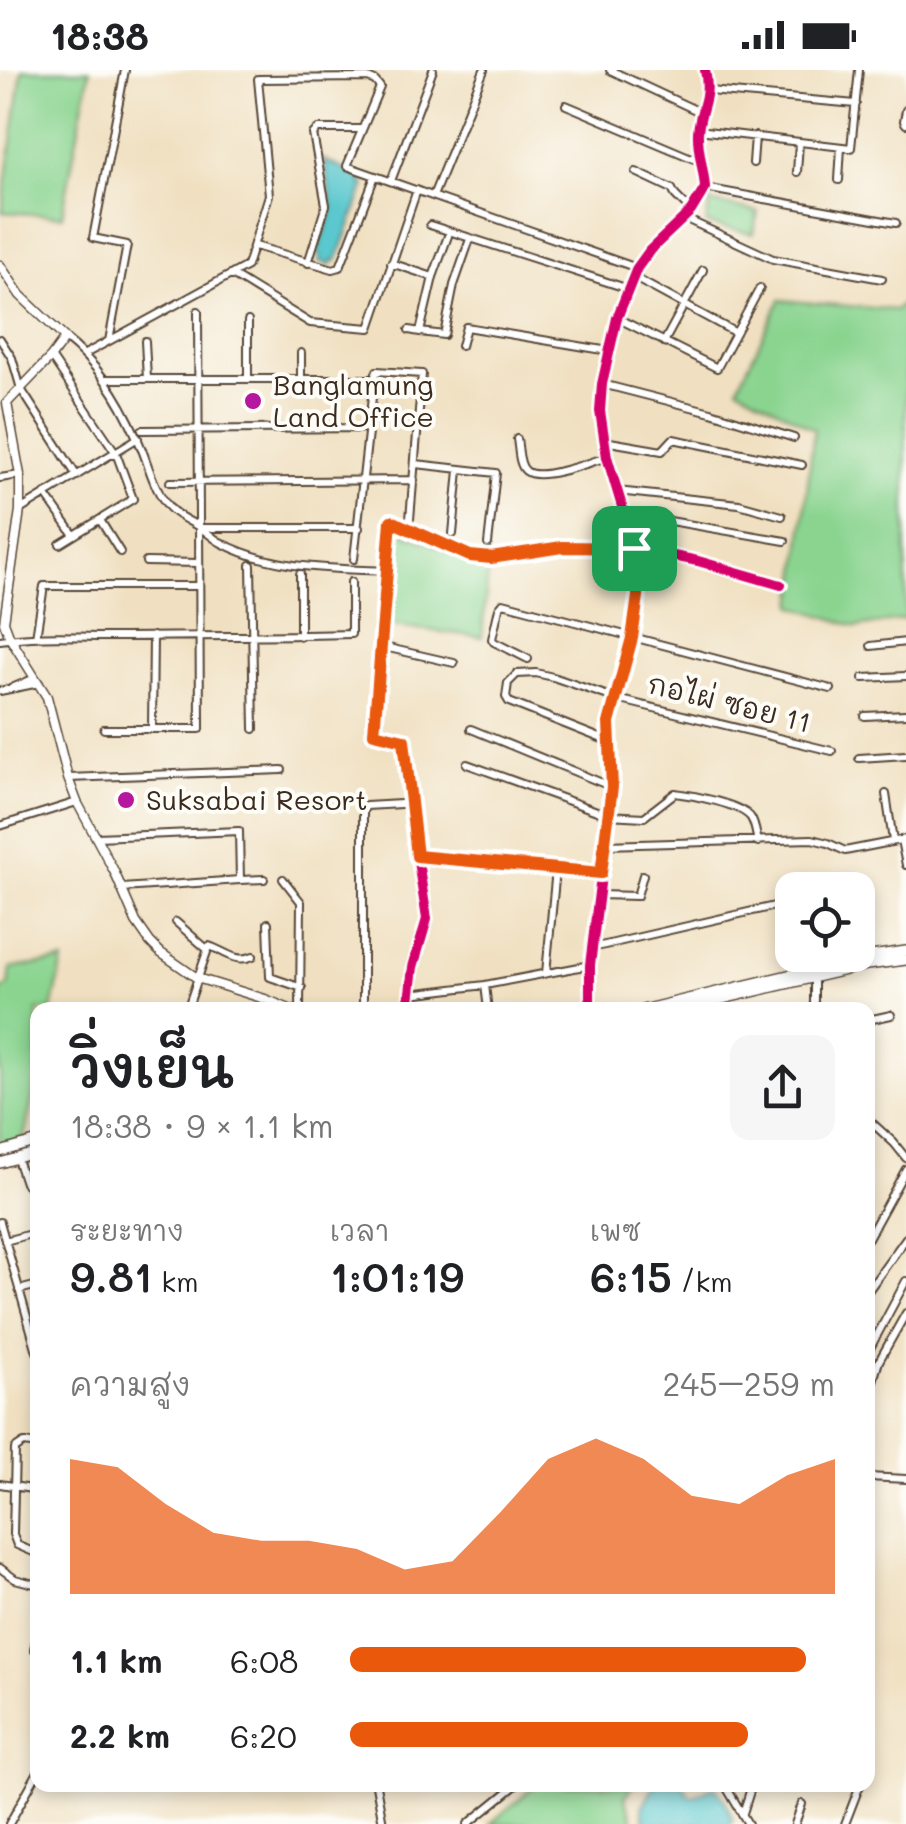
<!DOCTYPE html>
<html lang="th">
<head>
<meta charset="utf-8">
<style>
	body { margin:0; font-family:Mali,"Playpen Sans Thai",sans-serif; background:#f6f6f6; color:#202124; height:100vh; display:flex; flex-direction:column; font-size:38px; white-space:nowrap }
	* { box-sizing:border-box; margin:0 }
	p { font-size:32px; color:#757577 }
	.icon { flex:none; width:55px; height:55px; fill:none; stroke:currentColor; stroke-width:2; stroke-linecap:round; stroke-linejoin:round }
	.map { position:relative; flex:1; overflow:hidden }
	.side { position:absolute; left:30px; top:932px; width:845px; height:790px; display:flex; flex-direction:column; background:#fff; border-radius:20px; box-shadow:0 5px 15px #0003 }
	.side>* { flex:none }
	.controls { position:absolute; left:775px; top:802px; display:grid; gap:20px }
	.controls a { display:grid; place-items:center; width:100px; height:100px; border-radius:20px; background:#fff; box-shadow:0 5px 15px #0003; font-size:50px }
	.pin { position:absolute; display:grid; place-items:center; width:85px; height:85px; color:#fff; margin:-42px; border-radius:20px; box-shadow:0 5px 15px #0006 }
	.round { display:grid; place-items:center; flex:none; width:105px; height:105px; border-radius:20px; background:#f6f6f6 }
	.overview { display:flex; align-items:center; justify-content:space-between; height:170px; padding:0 40px }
	h1 { font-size:55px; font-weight:600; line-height:75px }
	.figures { display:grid; grid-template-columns:repeat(3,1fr); gap:15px; height:170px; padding:10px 40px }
	.figures div { display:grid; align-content:center }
	.figures b { font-size:42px; font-weight:600 }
	.figures small { font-size:28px; font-weight:400 }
	.figures p { font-size:28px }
	.chart { height:280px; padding:20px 40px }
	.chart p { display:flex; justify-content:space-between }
	.chart svg { width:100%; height:180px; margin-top:10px; fill:#ea580c; opacity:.7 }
	ul { padding:0 40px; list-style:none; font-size:32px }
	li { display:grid; grid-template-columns:160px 120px 1fr; align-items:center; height:75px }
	li i { height:25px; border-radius:12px; background:#ea580c }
	.status { display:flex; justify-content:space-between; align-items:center; height:70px; padding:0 50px; background:#fff; direction:ltr }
	.status svg { height:28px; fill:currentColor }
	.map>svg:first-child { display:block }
	.green { fill:#8ad490; stroke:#627f57; stroke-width:2.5 }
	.water { fill:#5ac8ce; stroke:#4a7976; stroke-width:2.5 }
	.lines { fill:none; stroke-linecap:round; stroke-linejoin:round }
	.minor-casing { stroke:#564536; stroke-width:10 }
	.tertiary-casing { stroke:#564536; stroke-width:11 }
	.secondary-casing { stroke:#564536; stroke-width:12 }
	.minor { stroke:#fff; stroke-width:6 }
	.tertiary { stroke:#fff; stroke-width:8 }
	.secondary { stroke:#fff; stroke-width:9 }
	.cycleway-casing { stroke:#fdfcf7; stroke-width:16 }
	.cycleway { stroke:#d6006c; stroke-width:10 }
	.route-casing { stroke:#fff; stroke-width:20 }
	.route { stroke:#ea580c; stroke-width:12 }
	.poi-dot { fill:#b5179e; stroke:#fdfcf7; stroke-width:4 }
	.labels { text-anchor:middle; stroke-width:8; stroke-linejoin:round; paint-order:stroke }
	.poi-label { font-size:28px; fill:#3b2a1e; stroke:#fdfcf7; text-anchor:start }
	.street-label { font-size:28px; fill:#3b2a1e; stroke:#fdfcf7 }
</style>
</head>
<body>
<div class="status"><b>18:38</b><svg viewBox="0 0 49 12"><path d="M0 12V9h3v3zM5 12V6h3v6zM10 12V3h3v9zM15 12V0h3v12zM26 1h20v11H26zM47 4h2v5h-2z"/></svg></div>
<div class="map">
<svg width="906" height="1754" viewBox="0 0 906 1754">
	<rect width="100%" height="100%" fill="#fdfcf7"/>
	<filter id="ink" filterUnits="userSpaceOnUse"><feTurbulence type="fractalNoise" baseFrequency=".01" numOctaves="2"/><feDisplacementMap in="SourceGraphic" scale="20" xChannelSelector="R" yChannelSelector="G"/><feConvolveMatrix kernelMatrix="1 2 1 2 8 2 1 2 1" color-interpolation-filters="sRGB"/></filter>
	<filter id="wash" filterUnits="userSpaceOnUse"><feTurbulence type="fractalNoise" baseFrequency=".0048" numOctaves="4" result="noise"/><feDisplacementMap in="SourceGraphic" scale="40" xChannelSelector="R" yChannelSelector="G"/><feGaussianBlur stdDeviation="2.25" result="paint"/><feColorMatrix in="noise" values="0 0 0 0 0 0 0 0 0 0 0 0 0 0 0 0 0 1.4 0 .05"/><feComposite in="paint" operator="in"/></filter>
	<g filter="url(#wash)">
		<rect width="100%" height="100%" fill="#f0e0c1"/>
		<!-- green -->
		<path class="green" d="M22,0H90L62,146L2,142Z
			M710,132L758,142L753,164L706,154Z
			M780,230L895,240L906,231V549L857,557L794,536L814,359L738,317Z
			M395,459L469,490L489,491L482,567L386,555Z
			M63,891L52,940H38L37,1008L24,1068L0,1075V920L9,916L11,898Z
			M536,1715H633L625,1728L635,1754H490Z"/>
		<!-- water -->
		<path class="water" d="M324,90L364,109L361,114L365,115L337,191L333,190L331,195L319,191L321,186L317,184L333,139Z
			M655,1715H683L690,1726C700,1726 705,1718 715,1717L725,1730L733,1750L731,1754H645L642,1737Z"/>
	</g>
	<g filter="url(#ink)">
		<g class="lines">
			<defs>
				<path id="minor" d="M610,0L702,43
					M709,21L856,34
					M566,35L701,92
					M906,40L904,51L906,54
					M698,60L851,78L859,0
					M753,93L755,66
					M636,102L672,119L675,125L691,141
					M797,102L799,73
					M839,110L841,77
					M391,111L433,0
					M705,118L896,153
					M433,126L484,0
					M684,148L773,189L882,209
					M430,155L629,219
					M448,166L433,207L420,262L444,265L454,215L469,172
					M255,176L333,199L340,197L375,106
					M308,193L326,135L313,64L318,59H362
					M391,193L433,207
					M232,205L310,253L370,258L417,120
					M633,207L736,263
					M617,248L717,298L760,218
					M248,251V309
					M409,260L420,262
					M65,268C97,293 121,331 137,368C147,388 151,413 165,432C173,445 189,450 202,459C208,463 214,469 220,472C271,500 331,498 387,501
					M0,269L12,288L21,319L77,406
					M109,271L127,175L93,168L125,0
					M145,271L147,309
					M664,272L703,200
					M461,276L466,257L609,281
					M85,284L247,196L269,125L258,9L368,8L375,11L380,17L347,96L637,198
					M51,287L116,383L133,429L60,474
					M105,309H374
					M301,309V283
					M602,314L711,342L794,368
					M142,360L369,358
					M517,369C519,378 518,395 526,401C540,412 591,392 607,387
					M604,371L662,381L673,369L802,395
					M416,394L496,403L488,474
					M0,408L20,405
					M170,412L414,410
					M617,421L739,434L782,446
					M45,424L74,465
					M20,440L138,368
					M624,443L785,471
					M100,450L120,482
					M201,458H359
					M453,464L459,400
					M354,489L374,309L377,301L422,304L410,449
					M146,492L199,493
					M251,495L254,659
					M300,504V566
					M36,567L44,516H199
					M0,570C38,564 78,567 117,567C195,566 273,566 351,564V512
					M380,576L454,593
					M871,576L906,572
					M528,589L494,572L492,569L499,538L503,533L831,619
					M863,608L906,606
					M14,617L35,608
					M0,621L39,613
					M865,646L906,644
					M104,659H200L198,241
					M152,659L153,566
					M471,659L612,717
					M610,672L509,632L506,627L508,613L517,604L536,603L553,607L617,629L832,681
					M859,688L906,685
					M467,694L608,745L644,747L675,723C692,725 742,734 751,748C755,754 756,764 758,772
					M68,708L282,700
					M886,724L893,771
					M0,756L77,732
					M97,767L239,761L240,810L122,818
					M901,770L906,795
					M605,775L812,769L828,773L845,781L906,769
					M417,785L601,803
					M283,809L301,832L300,940
					M240,810L264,809
					M598,825L637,826L643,805
					M176,852L208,880
					M268,853L270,907L302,918
					M592,878L792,832
					M546,903L556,799
					M814,907V940
					M485,915L488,940
					M410,924L485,915L590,895
					M187,940L209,876C225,881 236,894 253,886
					M363,940V741L366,736L401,734
					M408,940L413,897L427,849L417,785L404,670L374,663L391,451L470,487L491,489L562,477L634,478L698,491L781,515
					M590,940V895L608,745
					M868,950L891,945
					M868,1049L894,1073L906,1088
					M17,1089L25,1113L38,1124
					M0,1152L37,1282
					M868,1168L906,1099
					M5,1171L38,1162
					M19,1220L38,1215
					M868,1221L906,1168
					M868,1282L906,1211
					M868,1328L879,1291L906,1243
					M38,1375L24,1373L15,1379L13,1464L17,1475L38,1484
					M868,1407L906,1409
					M0,1414L38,1420
					M0,1498L15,1509L38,1515
					M34,1579L38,1561
					M868,1695L871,1685
					M376,1715L383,1754
					M725,1715L748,1754
					M743,1743L752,1715
					M9,1754L38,1702
					M468,1754L516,1715
					M795,1754L802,1734
					M845,1754L860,1715"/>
				<path id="tertiary" d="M0,195L20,225L65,268L51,287L7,333L20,405V440L4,552L10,568L47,627L68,708L77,732L114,801L136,852L150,872L161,883L197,908L265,929L292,940
					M608,745L612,717L609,653L632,568L639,506L624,443L607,387L600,341L602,314L617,248L637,198L650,180L691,141L705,118C704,99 697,81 698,62C700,36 711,30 705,0"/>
				<path id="secondary" d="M642,940L864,887L906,881
					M675,940L867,895L906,890
					M0,1082L38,1071
					M0,1093L38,1082"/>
			</defs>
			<!-- minor casing -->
			<use href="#minor" class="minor-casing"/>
			<!-- tertiary casing -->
			<use href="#tertiary" class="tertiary-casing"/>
			<!-- secondary casing -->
			<use href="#secondary" class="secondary-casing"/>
			<!-- minor -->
			<use href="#minor" class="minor"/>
			<!-- tertiary -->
			<use href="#tertiary" class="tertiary"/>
			<!-- secondary -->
			<use href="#secondary" class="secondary"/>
			<defs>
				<path id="cycleway" d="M408,940L413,897L427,849L417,785L404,670L374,663L391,451L470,487L491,489L562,477L634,478L698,491L781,515
					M590,940V895L612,717L609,653L632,568L639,506L624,443L607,387L600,341L602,314L617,248L637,198L650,180L691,141L705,118C704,99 697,81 698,62C700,36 711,30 705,0"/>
			</defs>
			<!-- cycleway casing -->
			<use href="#cycleway" class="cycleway-casing"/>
			<!-- cycleway -->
			<use href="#cycleway" class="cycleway"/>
		</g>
	</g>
	<g class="lines" filter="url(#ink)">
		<defs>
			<path id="route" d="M391,451L470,486L491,488L562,477L634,478L639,506L638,526L632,568L609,653L612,717L601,803L417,786L404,670L374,663Z"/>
		</defs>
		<!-- route casing -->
		<use href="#route" class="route-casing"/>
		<!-- route -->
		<use href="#route" class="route"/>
	</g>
	<!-- markers -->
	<g class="poi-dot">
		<circle cx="253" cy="331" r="10"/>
		<circle cx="126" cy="730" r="10"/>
	</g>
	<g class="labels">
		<!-- poi labels -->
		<g class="poi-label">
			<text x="273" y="325">Banglamung<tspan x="273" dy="32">Land Office</tspan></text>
			<text x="146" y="740">Suksabai Resort</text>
		</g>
		<!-- street labels -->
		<g class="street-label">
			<text transform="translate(729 633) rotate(14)" y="10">กอไผ่ ซอย 11</text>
		</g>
	</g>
</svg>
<div class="controls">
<a><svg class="icon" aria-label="locate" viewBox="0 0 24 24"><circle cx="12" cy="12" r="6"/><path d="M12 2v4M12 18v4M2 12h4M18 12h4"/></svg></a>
</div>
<div class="pin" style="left:634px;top:478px;background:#1e9e55"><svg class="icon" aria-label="arrive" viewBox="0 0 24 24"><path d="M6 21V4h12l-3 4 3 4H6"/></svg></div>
<section class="side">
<div class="overview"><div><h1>วิ่งเย็น</h1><p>18:38 · 9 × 1.1 km</p></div><a class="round"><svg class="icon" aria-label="share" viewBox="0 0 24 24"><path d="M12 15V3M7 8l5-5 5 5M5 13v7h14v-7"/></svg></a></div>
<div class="figures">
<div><p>ระยะทาง</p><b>9.81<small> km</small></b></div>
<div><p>เวลา</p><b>1:01:19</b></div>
<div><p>เพซ</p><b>6:15<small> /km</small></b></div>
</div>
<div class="chart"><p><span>ความสูง</span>245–259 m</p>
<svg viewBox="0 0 160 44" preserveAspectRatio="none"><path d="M0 44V11L10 13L20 22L30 29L40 31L50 31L60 33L70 38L80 36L90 24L100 11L110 6L120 11L130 20L140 22L150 15L160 11V44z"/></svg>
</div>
<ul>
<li><b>1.1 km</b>6:08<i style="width:94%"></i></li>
<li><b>2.2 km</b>6:20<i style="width:82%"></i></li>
</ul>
</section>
</div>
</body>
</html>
